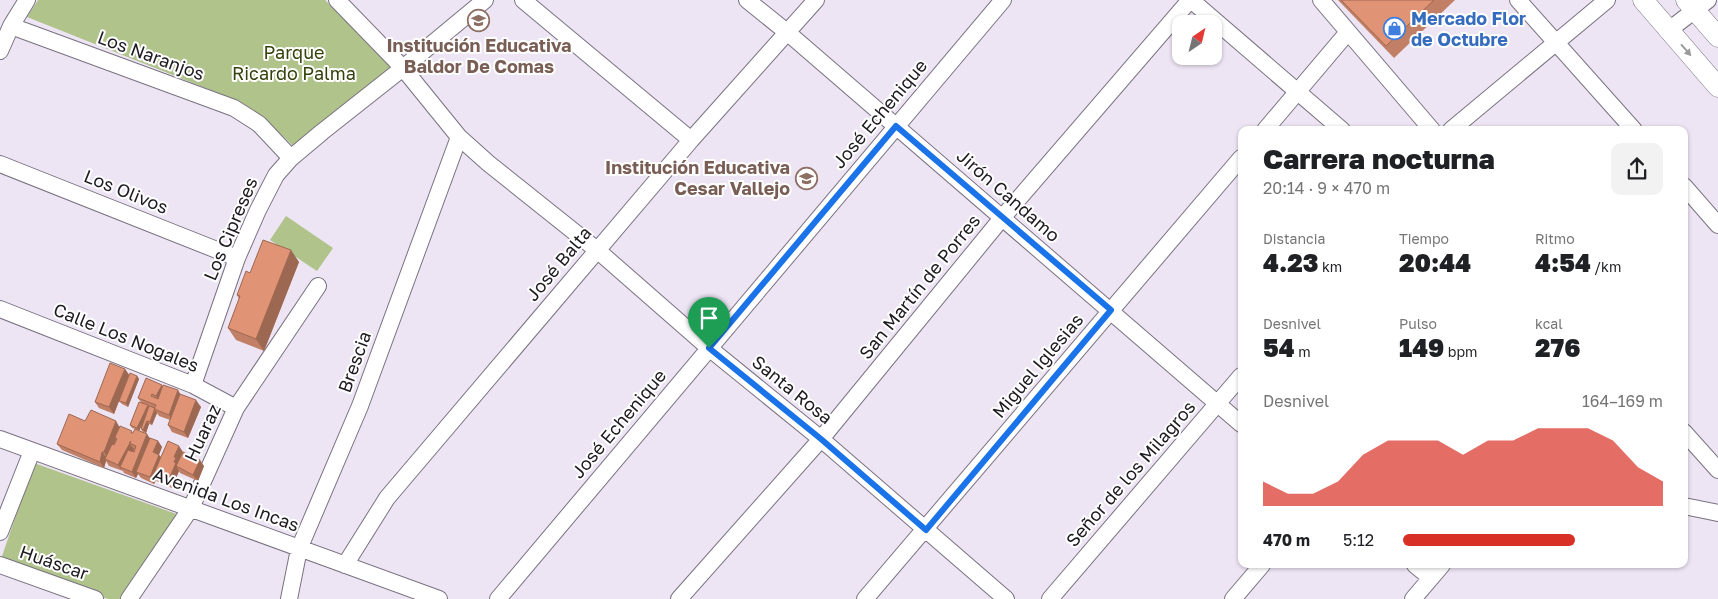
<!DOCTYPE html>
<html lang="es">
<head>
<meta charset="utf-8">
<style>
	body { margin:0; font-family:"Golos Text",sans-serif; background:#f2f2f2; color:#202124; height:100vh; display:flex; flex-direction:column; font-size:19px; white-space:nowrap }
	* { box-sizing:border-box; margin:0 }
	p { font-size:16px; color:#757577 }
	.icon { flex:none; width:28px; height:28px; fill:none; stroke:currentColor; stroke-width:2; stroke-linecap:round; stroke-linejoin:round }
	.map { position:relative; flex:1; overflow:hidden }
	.sheet { position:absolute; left:1238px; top:126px; width:450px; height:442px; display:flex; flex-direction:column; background:#fff; border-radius:10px; box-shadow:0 1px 4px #0004 }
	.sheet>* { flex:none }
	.needle { width:32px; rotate:35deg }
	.controls { position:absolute; left:1172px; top:15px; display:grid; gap:10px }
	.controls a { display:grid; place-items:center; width:50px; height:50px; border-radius:10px; background:#fff; box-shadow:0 1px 4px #0004; font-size:25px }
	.pin { position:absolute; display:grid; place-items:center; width:42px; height:42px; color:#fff; margin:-51px -21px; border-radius:50% 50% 50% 0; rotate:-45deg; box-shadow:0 0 5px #0007 }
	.pin .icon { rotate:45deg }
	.round { display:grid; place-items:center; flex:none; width:52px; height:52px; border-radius:10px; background:#f2f2f2 }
	.summary { display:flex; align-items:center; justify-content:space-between; height:85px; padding:0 25px }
	h1 { font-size:28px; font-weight:800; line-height:38px }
	.figures { display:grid; grid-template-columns:repeat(3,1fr); gap:8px; height:85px; padding:5px 25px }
	.figures div { display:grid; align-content:center }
	.figures b { font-size:25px; font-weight:800 }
	.figures small { font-size:14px; font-weight:400 }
	.figures p { font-size:14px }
	.chart { height:140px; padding:10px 25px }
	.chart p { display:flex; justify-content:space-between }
	.chart svg { width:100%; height:90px; margin-top:5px; fill:#d93025; opacity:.7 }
	ul { padding:0 25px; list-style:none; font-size:16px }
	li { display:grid; grid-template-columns:80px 60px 1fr; align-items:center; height:38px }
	li i { height:12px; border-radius:6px; background:#d93025 }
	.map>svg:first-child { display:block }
	.green { fill:#afc38a }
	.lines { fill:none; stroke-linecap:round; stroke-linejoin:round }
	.minor-casing { stroke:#7a7280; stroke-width:18 }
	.tertiary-casing { stroke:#7a7280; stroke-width:21 }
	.minor { stroke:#fff; stroke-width:16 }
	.tertiary { stroke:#fff; stroke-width:20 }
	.wall { fill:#c17f65 }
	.shaded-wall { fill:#9d6852 }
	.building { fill:#e09475; stroke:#9d6852 }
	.oneway { fill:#99989b }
	.route-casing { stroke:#fff; stroke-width:10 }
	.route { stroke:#1a73e8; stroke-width:6 }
	.labels { text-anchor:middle; stroke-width:4; stroke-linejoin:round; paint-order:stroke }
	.shop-label { font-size:18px; font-weight:bold; fill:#366cbe; stroke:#fff; text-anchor:start }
	.education-label { font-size:18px; font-weight:bold; fill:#785e54; stroke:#fff }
	.park-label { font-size:18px; fill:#33410a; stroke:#fff }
	.street-label { font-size:18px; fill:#1d1a20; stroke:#fff }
</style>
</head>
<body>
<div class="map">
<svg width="1718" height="599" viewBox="0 0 1718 599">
	<rect width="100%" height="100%" fill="#ede4f4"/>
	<!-- green -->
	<path class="green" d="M38,0H325L393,65L293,146C276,128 257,115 238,101L27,17Z
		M286,216L333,248L317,271L270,240Z
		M34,463L182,516L127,599H108L0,562Z"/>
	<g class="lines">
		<defs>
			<path id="minor" d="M337,0L403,68L459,137L488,163L597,250L709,348L821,439L1006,599
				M523,0L691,140
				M747,0L788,33L1241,424
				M1191,0L1342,130
				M1321,0L1432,130
				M1518,0L1634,130
				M11,26L234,108L259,124L291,158
				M1669,30L1708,0
				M0,51L11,26L27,0
				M1265,130L1348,32
				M1451,130L1607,0
				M0,164L237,258
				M1684,186L1718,225
				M0,309L193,385L236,408
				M193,385L237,258L258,210L276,175L291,158L322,132L403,68L485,0
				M1684,432L1718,470
				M0,439L439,599
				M1684,506L1718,513
				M0,532L32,451
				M0,565L95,599
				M345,565L387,498L691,140L816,0
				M1415,565L1431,578
				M129,599L191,508L236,408L318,286
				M289,599L299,549L360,406L459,137
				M498,599L1003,0
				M679,599L821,439L1002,218L1190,0
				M865,599L1241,158
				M1050,599L1241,376
				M1233,599L1262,565
				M1413,599L1442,565"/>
			<path id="tertiary" d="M1643,0L1718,87
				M1686,0L1718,37"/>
		</defs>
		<!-- minor casing -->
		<use href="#minor" class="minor-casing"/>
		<!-- tertiary casing -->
		<use href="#tertiary" class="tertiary-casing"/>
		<!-- minor -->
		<use href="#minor" class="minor"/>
		<!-- tertiary -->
		<use href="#tertiary" class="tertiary"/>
	</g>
	<!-- wall -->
	<path class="wall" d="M1338,0H1455L1394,58Z
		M299,262L264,351L236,340L228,328L239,299L237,295L250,273Z
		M125,369L129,375L114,414L99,408L95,402Z
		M137,376L139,379L128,407L122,404L119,401Z
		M163,386L180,394L201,407L188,438L172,432L168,425L170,420L159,416L157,413L152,425L149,424L146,433L143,432L141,429V426L139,431L150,438L158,441L162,447L159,455L161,457L183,452L204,466L198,481L180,473L179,471L172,488L157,481L156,480L154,484L141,478L138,474L136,478L124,473L123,471L109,466L106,461L104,468L62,450L57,444L85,421L120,427L133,433L135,429L132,428L130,425L141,402L138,398Z"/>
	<!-- shaded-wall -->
	<path class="shaded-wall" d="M291,250L299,262L264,351L256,339Z
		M125,369L129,375L114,414L109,407Z
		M137,376L139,379L128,407L126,403Z
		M162,385L166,391L160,402L156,396Z
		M178,390L182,397L173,421L169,415Z
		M196,400L201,407L188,438L184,432Z
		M148,405L150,408L139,431L137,428Z
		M155,410L157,413L152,425L150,422Z
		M116,421L120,428L115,437L116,439L109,459L104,452Z
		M147,421L149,424L146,433L143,430Z
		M147,434L151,440L136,472L138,474L136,478L132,472Z
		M158,441L162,447L157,459L153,452Z
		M129,443L134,449L124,469L120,467L123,472L118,465Z
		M179,446L183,452L179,468L176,466L179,471L172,488L168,481L174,462V457Z
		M102,452L107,458L105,459L106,461L104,468L100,462Z
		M159,455L164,461L153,475L156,480L154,484L150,477Z
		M200,460L204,466L198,481L193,475Z"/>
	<!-- building -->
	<path class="building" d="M1341,0H1434L1386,46Z
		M263,240L291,250L256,339L228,328L240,296L237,295L246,271L250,273Z
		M110,363L125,369L109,407L95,402Z
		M130,373L137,376L126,403L119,401Z
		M146,378L162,385L156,396L152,394L151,396L158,399L163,385L178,390L169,415L154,409L156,405L138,398Z
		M180,394L196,400L184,432L168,425Z
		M139,402L148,405L137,428L130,425Z
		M149,406L155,408L150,422L147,421L143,430L141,429Z
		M91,410L116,421L104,452H102L100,462L57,444L69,414L85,421Z
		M120,426L132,431L131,433H133L135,429L147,434L132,472L120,467L128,450L134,452L136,446L129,443L131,441L118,465L105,459L112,444L114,445L117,439L115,437Z
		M150,438L158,441L153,452L159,455L150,477L136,472Z
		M168,441L179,446L174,457L176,458L174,462L176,463L168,481L153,475Z
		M183,452L200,460L193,475L176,466Z"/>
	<!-- one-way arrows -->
	<defs><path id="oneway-solid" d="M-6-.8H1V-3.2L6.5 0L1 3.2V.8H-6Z" transform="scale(1.25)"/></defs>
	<use class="oneway" href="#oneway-solid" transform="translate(1686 50) rotate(49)"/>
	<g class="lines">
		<defs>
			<path id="route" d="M896,126L1111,310L926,530L821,439L709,348Z"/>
		</defs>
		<!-- route casing -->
		<use href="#route" class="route-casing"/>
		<!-- route -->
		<use href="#route" class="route"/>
	</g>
	<!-- icons -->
	<defs>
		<symbol id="school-ring" viewBox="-11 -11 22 22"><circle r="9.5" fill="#fff" stroke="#8d6e63" stroke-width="1.5"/><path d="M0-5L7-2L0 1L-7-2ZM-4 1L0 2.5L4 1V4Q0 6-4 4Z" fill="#8d6e63"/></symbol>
		<symbol id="shop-ring" viewBox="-11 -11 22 22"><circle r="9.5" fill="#fff" stroke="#3f7fe0" stroke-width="1.5"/><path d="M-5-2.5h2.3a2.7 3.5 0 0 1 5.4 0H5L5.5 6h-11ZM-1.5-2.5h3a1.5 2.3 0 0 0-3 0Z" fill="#3f7fe0"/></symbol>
	</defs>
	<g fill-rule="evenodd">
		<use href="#school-ring" x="466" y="8" width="25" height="25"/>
		<use href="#shop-ring" x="1382" y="16" width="25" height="25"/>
		<use href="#school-ring" x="794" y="166" width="25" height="25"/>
	</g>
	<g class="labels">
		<!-- shop labels -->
		<g class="shop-label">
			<text x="1411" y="25">Mercado Flor<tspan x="1411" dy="21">de Octubre</tspan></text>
		</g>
		<!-- education labels -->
		<g class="education-label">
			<text x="479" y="52">Institución Educativa<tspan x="479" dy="21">Baldor De Comas</tspan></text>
			<text x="790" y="174" text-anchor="end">Institución Educativa<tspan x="790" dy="21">Cesar Vallejo</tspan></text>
		</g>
		<!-- park labels -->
		<g class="park-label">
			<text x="294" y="59">Parque<tspan x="294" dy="21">Ricardo Palma</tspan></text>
		</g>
		<!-- street labels -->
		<g class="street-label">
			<text transform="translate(151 56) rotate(20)" y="6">Los Naranjos</text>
			<text transform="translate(880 114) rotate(-50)" y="6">José Echenique</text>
			<text transform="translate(126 192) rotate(22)" y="6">Los Olivos</text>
			<text transform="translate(1008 196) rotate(41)" y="6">Jirón Candamo</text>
			<text transform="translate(231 229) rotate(-67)" y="6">Los Cipreses</text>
			<text transform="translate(559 264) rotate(-50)" y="6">José Balta</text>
			<text transform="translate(920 287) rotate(-51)" y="6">San Martín de Porres</text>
			<text transform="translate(126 338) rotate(22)" y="6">Calle Los Nogales</text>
			<text transform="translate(355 362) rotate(-70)" y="6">Brescia</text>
			<text transform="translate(1038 366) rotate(-50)" y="6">Miguel Iglesias</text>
			<text transform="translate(792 390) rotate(39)" y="6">Santa Rosa</text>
			<text transform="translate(619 424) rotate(-50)" y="6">José Echenique</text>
			<text transform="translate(203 433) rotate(-65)" y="6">Huaraz</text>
			<text transform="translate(1131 474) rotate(-49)" y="6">Señor de los Milagros</text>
			<text transform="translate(226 500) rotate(20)" y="6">Avenida Los Incas</text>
			<text transform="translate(54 563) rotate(19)" y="6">Huáscar</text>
		</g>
	</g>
</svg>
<div class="controls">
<a><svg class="needle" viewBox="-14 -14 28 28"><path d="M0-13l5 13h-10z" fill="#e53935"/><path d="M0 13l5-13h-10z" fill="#757577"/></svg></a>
</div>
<div class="pin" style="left:709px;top:348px;background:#1e9e55"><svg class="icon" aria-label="arrive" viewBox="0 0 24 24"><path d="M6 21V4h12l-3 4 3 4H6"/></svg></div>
<section class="sheet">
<div class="summary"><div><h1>Carrera nocturna</h1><p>20:14 · 9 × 470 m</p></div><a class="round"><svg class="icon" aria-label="share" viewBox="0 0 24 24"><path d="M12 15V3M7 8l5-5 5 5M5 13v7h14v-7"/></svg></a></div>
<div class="figures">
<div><p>Distancia</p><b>4.23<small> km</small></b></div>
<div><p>Tiempo</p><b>20:44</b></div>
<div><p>Ritmo</p><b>4:54<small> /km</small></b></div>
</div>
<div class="figures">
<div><p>Desnivel</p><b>54<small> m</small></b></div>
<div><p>Pulso</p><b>149<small> bpm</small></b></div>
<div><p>kcal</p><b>276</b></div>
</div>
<div class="chart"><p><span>Desnivel</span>164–169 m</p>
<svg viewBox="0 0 160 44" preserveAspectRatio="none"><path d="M0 44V32L10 38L20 38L30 32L40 19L50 12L60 12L70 12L80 19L90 12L100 12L110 6L120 6L130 6L140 12L150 25L160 32V44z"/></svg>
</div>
<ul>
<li><b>470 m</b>5:12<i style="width:66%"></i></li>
</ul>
</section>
</div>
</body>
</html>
